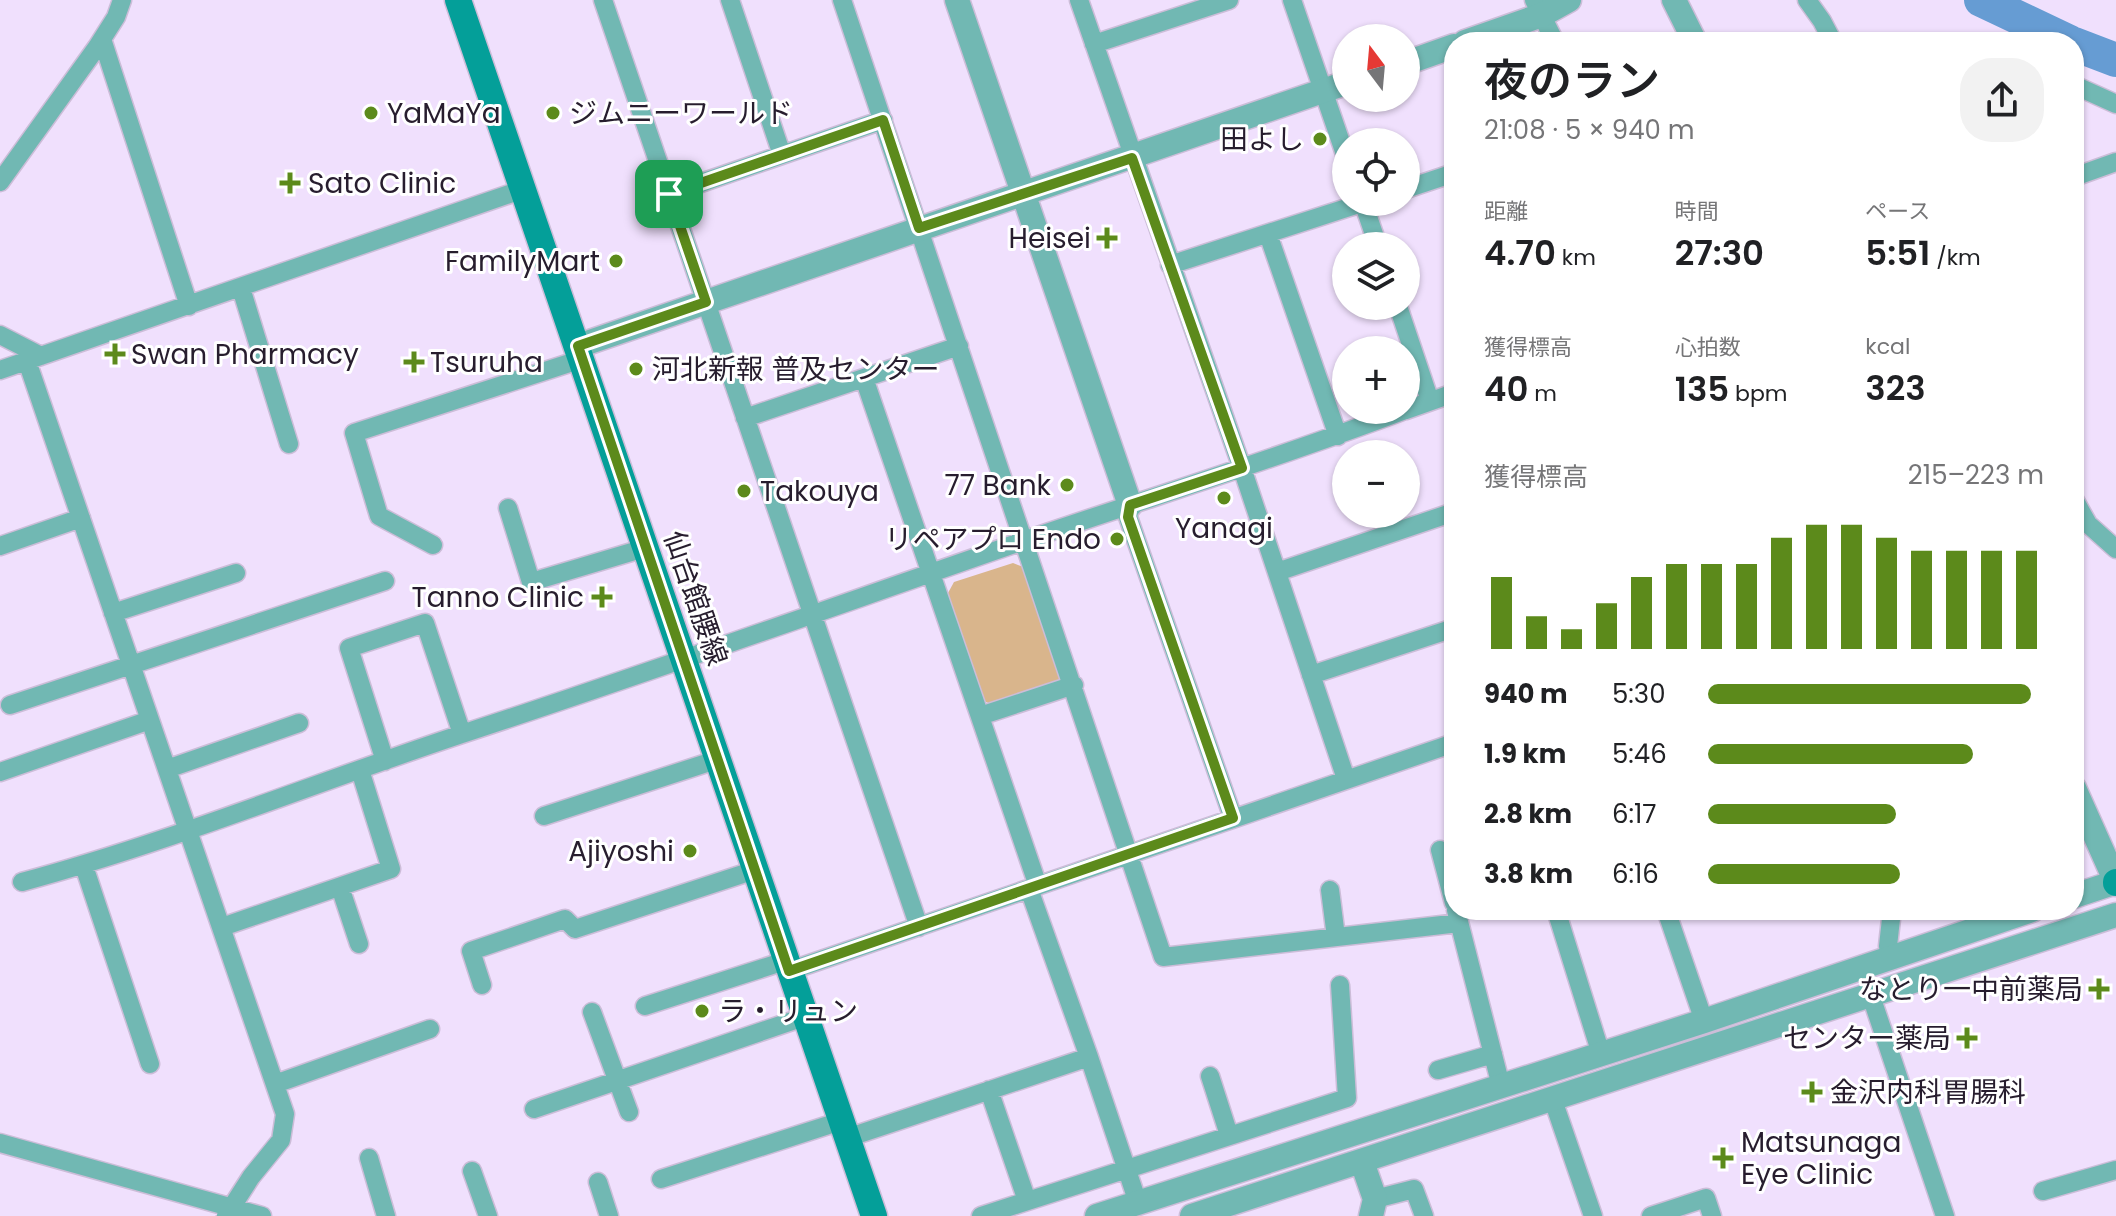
<!DOCTYPE html>
<html lang="ja">
<head>
<meta charset="utf-8">
<style>
	body { margin:0; font-family:Poppins,"Noto Sans JP",sans-serif; background:#f2f2f2; color:#202124; height:100vh; display:flex; flex-direction:column; font-size:30px; white-space:nowrap }
	* { box-sizing:border-box; margin:0 }
	p { font-size:26px; color:#757577 }
	.icon { flex:none; width:44px; height:44px; fill:none; stroke:currentColor; stroke-width:2; stroke-linecap:round; stroke-linejoin:round }
	.map { position:relative; flex:1; overflow:hidden }
	.sheet { position:absolute; left:1444px; top:32px; width:640px; height:888px; display:flex; flex-direction:column; background:#fff; border-radius:32px; box-shadow:0 2px 6px #0004 }
	.sheet>* { flex:none }
	.needle { width:52px; rotate:344deg }
	.fabs { position:absolute; left:1332px; top:24px; display:grid; gap:16px }
	.fabs a { display:grid; place-items:center; width:88px; height:88px; border-radius:50%; background:#fff; box-shadow:0 2px 6px #0004; font-size:40px }
	.pin { position:absolute; display:grid; place-items:center; width:68px; height:68px; color:#fff; margin:-34px; border-radius:16px; box-shadow:0 4px 12px #0006 }
	.round { display:grid; place-items:center; flex:none; width:84px; height:84px; border-radius:32px; background:#f2f2f2 }
	.overview { display:flex; align-items:center; justify-content:space-between; height:136px; padding:0 40px }
	h1 { font-size:44px; font-weight:600; line-height:60px }
	.metrics { display:grid; grid-template-columns:repeat(3,1fr); gap:12px; height:136px; padding:8px 40px }
	.metrics div { display:grid; align-content:center }
	.metrics b { font-size:34px; font-weight:600 }
	.metrics small { font-size:22px; font-weight:400 }
	.metrics p { font-size:22px }
	.chart { height:224px; padding:16px 40px }
	.chart p { display:flex; justify-content:space-between }
	.chart svg { width:100%; height:144px; margin-top:8px; stroke:#5c8a1b; stroke-width:6 }
	ul { padding:0 40px; list-style:none; font-size:26px }
	li { display:grid; grid-template-columns:128px 96px 1fr; align-items:center; height:60px }
	li i { height:20px; border-radius:10px; background:#5c8a1b }
	.map>svg:first-child { display:block }
	.green { fill:#d9b58c }
	.lines { fill:none; stroke-linecap:round; stroke-linejoin:round }
	.river { stroke:#669cd3; stroke-width:34 }
	.minor-casing { stroke:#ccbdd8; stroke-width:21 }
	.tertiary-casing { stroke:#ccbdd8; stroke-width:27 }
	.secondary-casing { stroke:#ccbdd8; stroke-width:29 }
	.minor { stroke:#71b8b3; stroke-width:18 }
	.tertiary { stroke:#71b8b3; stroke-width:24 }
	.secondary { stroke:#049f99; stroke-width:26 }
	.route-casing { stroke:#fff; stroke-width:16 }
	.route { stroke:#5c8a1b; stroke-width:10 }
	.poi-dot { fill:#5c8a1b; stroke:#fff; stroke-width:3 }
	.labels { text-anchor:middle; stroke-width:6; stroke-linejoin:round; paint-order:stroke }
	.poi-label { font-size:28px; fill:#271d2e; stroke:#fff; text-anchor:start }
	.street-label { font-size:28px; fill:#271d2e; stroke:#fff }
</style>
</head>
<body>
<div class="map">
<svg width="2116" height="1216" viewBox="0 0 2116 1216">
	<rect width="100%" height="100%" fill="#f0e0fd"/>
	<!-- green -->
	<path class="green" d="M1013,563L1026,568L1063,676L1059,684L993,705L984,701L948,593L954,582Z"/>
	<g class="lines">
		<!-- river -->
		<path class="river" d="M1981,0L2070,42
			M2074,44L2116,60"/>
		<defs>
			<path id="minor" d="M603,0L919,927
				M730,0L782,155
				M842,0L1163,957L1459,923
				M1079,0L1242,468L1346,779
				M1292,0L1346,157
				M1534,0L1555,42
				M1807,0L1822,21L1833,42
				M102,39L189,306
				M1094,44L1229,0
				M2074,85L2116,104
				M2074,177L2116,162
				M0,182L97,47L116,17L122,0
				M1406,189L1454,173
				M669,194L883,120
				M1363,202L1378,246
				M1268,234L1338,436
				M1170,265L1365,202
				M241,288L289,444
				M1398,306L1430,401
				M0,335L41,356
				M27,361L285,1114L281,1140L251,1177L226,1216
				M0,370L524,189
				M864,378L1038,886
				M1406,410L1454,393
				M745,418L959,346
				M2074,499L2088,524L2116,549
				M1130,505L1128,517L1233,818
				M508,508L531,582L645,548
				M433,545L379,516L354,433L582,359
				M0,546L81,518
				M1277,572L1454,512
				M113,613L236,573
				M1311,675L1454,628
				M10,705L385,581
				M980,716L1074,685
				M385,761L349,648L425,623L462,734
				M167,769L299,723
				M0,772L150,720
				M544,816L716,760
				M1440,850L1454,903
				M84,866L150,1064
				M22,882C174,841 319,781 468,732C654,671 838,605 1023,541C1151,497 1279,458 1405,410
				M340,887L359,944
				M1330,890L1336,937
				M1456,910L1501,1086
				M1556,910L1601,1054
				M1666,910L1704,1021
				M222,927L391,869L360,770
				M1891,958L1888,946L1892,910
				M789,971L1454,743
				M482,985L471,951L565,919L575,929L755,870
				M1871,996L1945,1216
				M645,1006L785,961
				M592,1012L629,1112
				M1089,1057L1138,1203
				M1438,1070L1493,1054
				M1210,1076L1229,1135
				M275,1084L430,1029
				M989,1090L1024,1192
				M1553,1100L1593,1216
				M534,1109L804,1017
				M847,1138L1089,1057L1029,889
				M0,1143L262,1216
				M369,1158L386,1216
				M472,1171L488,1216
				M661,1179L841,1121
				M598,1182L609,1216
				M2043,1191L2116,1170
				M1375,1199L1414,1189L1424,1216
				M981,1216L1347,1098L1340,985
				M1651,1216L1706,1198L1712,1216"/>
			<path id="tertiary" d="M957,0L1130,505
				M1674,0L1695,42
				M1465,42L1542,15L1569,0
				M1406,63L1454,46
				M578,346L1346,83
				M2074,788L2116,882L2074,896
				M1362,1162L1375,1199L1371,1216
				M1097,1216L1704,1021L2032,910
				M1192,1216L2116,915"/>
			<path id="secondary" d="M458,0L874,1216
				M2116,882V883"/>
		</defs>
		<!-- minor casing -->
		<use href="#minor" class="minor-casing"/>
		<!-- tertiary casing -->
		<use href="#tertiary" class="tertiary-casing"/>
		<!-- secondary casing -->
		<use href="#secondary" class="secondary-casing"/>
		<!-- minor -->
		<use href="#minor" class="minor"/>
		<!-- tertiary -->
		<use href="#tertiary" class="tertiary"/>
		<!-- secondary -->
		<use href="#secondary" class="secondary"/>
	</g>
	<g class="lines">
		<defs>
			<path id="route" d="M883,120L919,228L1132,158L1242,468L1130,505L1128,517L1233,818L789,971L578,346L706,302L669,194Z"/>
		</defs>
		<!-- route casing -->
		<use href="#route" class="route-casing"/>
		<!-- route -->
		<use href="#route" class="route"/>
	</g>
	<!-- markers -->
	<g class="poi-dot">
		<circle cx="371" cy="113" r="8"/>
		<circle cx="553" cy="113" r="8"/>
		<circle cx="1320" cy="139" r="8"/>
		<path d="M286 171h8v8h8v8h-8v8h-8v-8h-8v-8h8z"/>
		<path d="M1103 226h8v8h8v8h-8v8h-8v-8h-8v-8h8z"/>
		<circle cx="616" cy="261" r="8"/>
		<path d="M111 342h8v8h8v8h-8v8h-8v-8h-8v-8h8z"/>
		<path d="M410 350h8v8h8v8h-8v8h-8v-8h-8v-8h8z"/>
		<circle cx="636" cy="369" r="8"/>
		<circle cx="1067" cy="485" r="8"/>
		<circle cx="744" cy="491" r="8"/>
		<circle cx="1224" cy="498" r="8"/>
		<circle cx="1117" cy="539" r="8"/>
		<path d="M598 585h8v8h8v8h-8v8h-8v-8h-8v-8h8z"/>
		<circle cx="690" cy="851" r="8"/>
		<path d="M2095 977h8v8h8v8h-8v8h-8v-8h-8v-8h8z"/>
		<circle cx="702" cy="1011" r="8"/>
		<path d="M1963 1026h8v8h8v8h-8v8h-8v-8h-8v-8h8z"/>
		<path d="M1808 1080h8v8h8v8h-8v8h-8v-8h-8v-8h8z"/>
		<path d="M1719 1146h8v8h8v8h-8v8h-8v-8h-8v-8h8z"/>
	</g>
	<g class="labels">
		<!-- poi labels -->
		<g class="poi-label">
			<text x="387" y="123">YaMaYa</text>
			<text x="569" y="123">ジムニーワールド</text>
			<text x="1304" y="149" text-anchor="end">田よし</text>
			<text x="308" y="193">Sato Clinic</text>
			<text x="1091" y="248" text-anchor="end">Heisei</text>
			<text x="600" y="271" text-anchor="end">FamilyMart</text>
			<text x="131" y="364">Swan Pharmacy</text>
			<text x="430" y="372">Tsuruha</text>
			<text x="652" y="379">河北新報 普及センター</text>
			<text x="1051" y="495" text-anchor="end">77 Bank</text>
			<text x="760" y="501">Takouya</text>
			<text x="1224" y="538" text-anchor="middle">Yanagi</text>
			<text x="1101" y="549" text-anchor="end">リペアプロ Endo</text>
			<text x="584" y="607" text-anchor="end">Tanno Clinic</text>
			<text x="674" y="861" text-anchor="end">Ajiyoshi</text>
			<text x="2083" y="999" text-anchor="end">なとり一中前薬局</text>
			<text x="718" y="1021">ラ・リュン</text>
			<text x="1951" y="1048" text-anchor="end">センター薬局</text>
			<text x="1830" y="1102">金沢内科胃腸科</text>
			<text x="1741" y="1152">Matsunaga<tspan x="1741" dy="32">Eye Clinic</tspan></text>
		</g>
		<!-- street labels -->
		<g class="street-label">
			<text transform="translate(696 598) rotate(71)" y="10">仙台館腰線</text>
		</g>
	</g>
</svg>
<div class="fabs">
<a><svg class="needle" viewBox="-14 -14 28 28"><path d="M0-13l5 13h-10z" fill="#e53935"/><path d="M0 13l5-13h-10z" fill="#757577"/></svg></a>
<a><svg class="icon" aria-label="locate" viewBox="0 0 24 24"><circle cx="12" cy="12" r="6"/><path d="M12 2v4M12 18v4M2 12h4M18 12h4"/></svg></a>
<a><svg class="icon" aria-label="layers" viewBox="0 0 24 24"><path d="M12 4l9 5-9 5-9-5zM3 14l9 5 9-5"/></svg></a>
<a>+</a>
<a>−</a>
</div>
<div class="pin" style="left:669px;top:194px;background:#1e9e55"><svg class="icon" aria-label="arrive" viewBox="0 0 24 24"><path d="M6 21V4h12l-3 4 3 4H6"/></svg></div>
<section class="sheet">
<div class="overview"><div><h1>夜のラン</h1><p>21:08 · 5 × 940 m</p></div><a class="round"><svg class="icon" aria-label="share" viewBox="0 0 24 24"><path d="M12 15V3M7 8l5-5 5 5M5 13v7h14v-7"/></svg></a></div>
<div class="metrics">
<div><p>距離</p><b>4.70<small> km</small></b></div>
<div><p>時間</p><b>27:30</b></div>
<div><p>ペース</p><b>5:51<small> /km</small></b></div>
</div>
<div class="metrics">
<div><p>獲得標高</p><b>40<small> m</small></b></div>
<div><p>心拍数</p><b>135<small> bpm</small></b></div>
<div><p>kcal</p><b>323</b></div>
</div>
<div class="chart"><p><span>獲得標高</span>215–223 m</p>
<svg viewBox="0 0 160 44" preserveAspectRatio="none"><path d="M5 44V22M15 44V34M25 44V38M35 44V30M45 44V22M55 44V18M65 44V18M75 44V18M85 44V10M95 44V6M105 44V6M115 44V10M125 44V14M135 44V14M145 44V14M155 44V14"/></svg>
</div>
<ul>
<li><b>940 m</b>5:30<i style="width:96%"></i></li>
<li><b>1.9 km</b>5:46<i style="width:79%"></i></li>
<li><b>2.8 km</b>6:17<i style="width:56%"></i></li>
<li><b>3.8 km</b>6:16<i style="width:57%"></i></li>
</ul>
</section>
</div>
</body>
</html>
